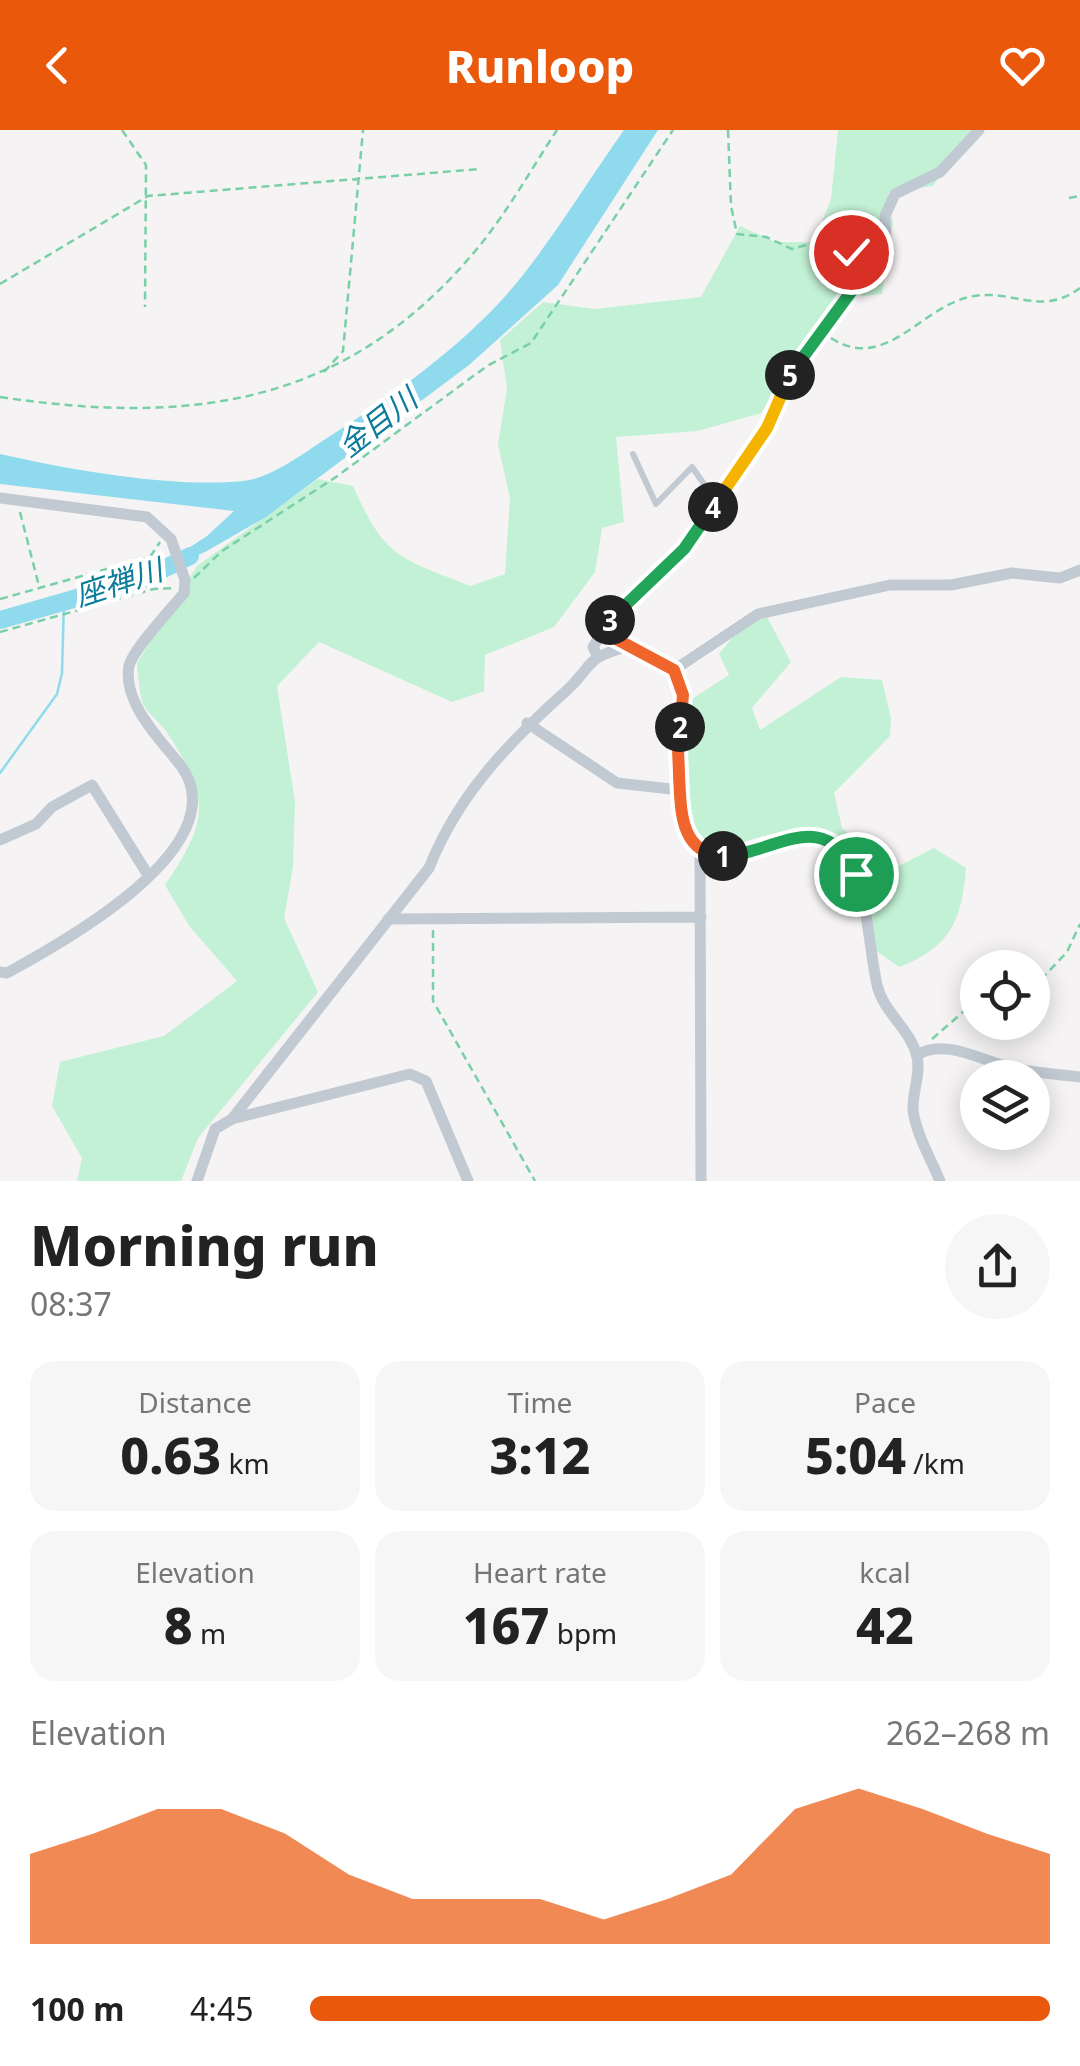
<!DOCTYPE html>
<html lang="en">
<head>
<meta charset="utf-8">
<style>
	body { margin:0; font-family:"Noto Sans","Noto Sans JP",sans-serif; background:#f6f6f6; color:#222; height:100vh; display:flex; flex-direction:column; font-size:38px; white-space:nowrap }
	* { box-sizing:border-box; margin:0 }
	p { font-size:32px; color:#767676 }
	.icon { flex:none; width:55px; height:55px; fill:none; stroke:currentColor; stroke-width:2; stroke-linecap:round; stroke-linejoin:round }
	.map { position:relative; height:1051px; overflow:hidden }
	.details { display:flex; flex-direction:column; background:#fff; flex:1 }
	.details>* { flex:none }
	.tools { position:absolute; left:960px; top:820px; display:grid; gap:20px }
	.tools a { display:grid; place-items:center; width:90px; height:90px; border-radius:50%; background:#fff; box-shadow:0 5px 25px #0003; font-size:50px }
	.pin { position:absolute; display:grid; place-items:center; width:85px; height:85px; color:#fff; margin:-42px; border:5px solid #fff; border-radius:50%; box-shadow:0 2px 10px #0007 }
	.km { position:absolute; width:50px; height:50px; margin:-25px; border-radius:50%; background:#222; color:#fff; font-size:28px; line-height:50px; text-align:center }
	.round { display:grid; place-items:center; flex:none; width:105px; height:105px; border-radius:52px; background:#f6f6f6 }
	.summary { display:flex; align-items:center; justify-content:space-between; height:170px; padding:0 30px }
	h1 { font-size:55px; font-weight:800; line-height:75px }
	.metrics { display:grid; grid-template-columns:repeat(3,1fr); gap:15px; height:170px; padding:10px 30px }
	.metrics div { display:grid; align-content:center; border-radius:25px; background:#f6f6f6; text-align:center }
	.metrics b { font-size:50px; font-weight:800 }
	.metrics small { font-size:28px; font-weight:400 }
	.metrics p { font-size:28px }
	.chart { height:280px; padding:20px 30px }
	.chart p { display:flex; justify-content:space-between }
	.chart svg { width:100%; height:180px; margin-top:10px; fill:#ea580c; opacity:.7 }
	ul { padding:0 30px; list-style:none; font-size:32px }
	li { display:grid; grid-template-columns:160px 120px 1fr; align-items:center; height:75px }
	li i { height:25px; border-radius:12px; background:#ea580c }
	header { display:flex; justify-content:space-between; align-items:center; height:130px; padding:0 30px; background:#ea580c; color:#fff; font-size:45px; font-weight:800 }
	.map>svg:first-child { display:block }
	.green { fill:#c3f1d5 }
	.water { fill:#90daee }
	.lines { fill:none; stroke-linecap:round; stroke-linejoin:round }
	.stream { stroke:#90daee; stroke-width:2.5 }
	.river { stroke:#90daee; stroke-width:18 }
	.path { stroke:#7ad0a6; stroke-width:2.5; stroke-dasharray:8 5; stroke-linecap:butt }
	.lane { stroke:#c1cad2; stroke-width:6 }
	.street { stroke:#c1cad2; stroke-width:11 }
	.split-1-casing { stroke:#fff; stroke-width:20 }
	.split-2-casing { stroke:#fff; stroke-width:20 }
	.split-3-casing { stroke:#fff; stroke-width:20 }
	.split-4-casing { stroke:#fff; stroke-width:20 }
	.split-5-casing { stroke:#fff; stroke-width:20 }
	.split-6-casing { stroke:#fff; stroke-width:20 }
	.split-7-casing { stroke:#fff; stroke-width:20 }
	.split-1 { stroke:#22a559; stroke-width:12 }
	.split-2 { stroke:#f0652b; stroke-width:12 }
	.split-3 { stroke:#f0652b; stroke-width:12 }
	.split-4 { stroke:#22a559; stroke-width:12 }
	.split-5 { stroke:#f5b400; stroke-width:12 }
	.split-6 { stroke:#22a559; stroke-width:12 }
	.split-7 { stroke:#f5b400; stroke-width:12 }
	.labels { text-anchor:middle; stroke-width:9; stroke-linejoin:round; paint-order:stroke }
	.water-label { font-size:30px; font-style:italic; fill:#0c7c9b; stroke:#fff }
</style>
</head>
<body>
<header><svg class="icon" aria-label="back" viewBox="0 0 24 24"><path d="M15 5l-7 7 7 7"/></svg>Runloop<svg class="icon" aria-label="heart" viewBox="0 0 24 24"><path d="M12 20l-8-8c-3-5 5-10 8-4 3-6 11-1 8 4z"/></svg></header>
<div class="map">
<svg width="1080" height="1051" viewBox="0 0 1080 1051">
	<rect width="100%" height="100%" fill="#f5f3f3"/>
	<!-- green -->
	<path class="green" d="M838,0H971L933,56L888,63L893,93L882,164L841,168L761,283L698,301L616,307L624,392L602,398L595,442L554,497L485,525L484,561L452,572L319,512L277,556L295,672L293,737L284,788L318,862L198,1008L181,1051H77L82,1028L52,976L60,932L164,906L237,851L190,797L165,755C210,689 210,668 166,601C159,591 145,582 142,571C139,559 138,545 137,533L197,436L318,349L353,356C386,430 399,427 470,456L505,444L510,368L498,315L507,258L500,210L543,172L595,179L701,167L740,96L775,112H814L831,69Z
		M767,487L791,532L752,578L760,600L841,547L882,550L891,588L890,606L834,663L842,698L891,740L934,718L966,738C962,790 950,818 899,837L868,815L867,753L831,705C821,704 810,700 800,700C740,702 707,749 682,666C672,634 667,614 672,582L729,545L719,524L748,489Z"/>
	<!-- water -->
	<path class="water" d="M624,0H658L558,155L469,235L266,387L205,422L140,450L207,406L234,381L0,354V324C71,340 171,358 243,351C271,348 301,325 324,310C394,265 471,211 523,145C559,99 590,48 624,0Z"/>
	<g class="lines">
		<!-- stream -->
		<path class="stream" d="M0,643L57,564L62,543L64,471"/>
		<!-- river -->
		<path class="river" d="M0,490L143,449L190,426"/>
		<!-- path -->
		<path class="path" d="M122,0L146,35L145,177
			M728,0L731,76L737,104L766,107L792,119L823,110L845,123L866,113L876,114
			M1069,68L1080,66
			M0,154L148,66L480,39
			M831,208C885,243 920,178 969,167C1011,157 1040,188 1080,158
			M324,242L343,221L363,0
			M0,267C195,296 350,275 481,114C509,79 532,38 557,0
			M20,382L39,456
			M194,448L222,421L336,347L487,236L531,213L673,0
			M0,469L150,427L160,412
			M0,502L154,459L175,458
			M433,800V871L535,1051
			M1032,859L1067,822L1080,794
			M932,909L978,869"/>
		<!-- lane -->
		<path class="lane" d="M633,324L656,374L692,337L716,371"/>
		<!-- street -->
		<path class="street" d="M0,368L147,387L171,409L185,450L184,463C171,479 133,519 129,536C122,573 161,610 181,636C239,716 62,813 7,843L0,842
			M597,525L593,517L617,480L684,419L767,298L792,243L886,115L885,86L895,64L940,42L979,0
			M674,540L758,484L890,455H951L1012,443L1060,448L1080,440
			M527,593L617,653L680,660
			M0,710L36,694L52,677L92,655L148,745
			M700,720L701,1051
			M388,789L701,787
			M917,925C945,908 980,930 1009,937C1032,943 1056,944 1080,947
			M232,989L429,738C458,665 508,613 566,561C594,536 582,529 626,517L674,540C679,554 686,569 684,584C680,618 666,708 708,724C752,742 814,672 849,729C867,759 869,819 877,855C884,884 911,899 917,927C921,944 912,963 913,980C916,1004 931,1029 940,1051
			M197,1051L215,999L232,989L410,944L426,951L468,1051"/>
	</g>
	<g class="lines">
		<defs>
			<path id="split-1" d="M723,726C775,724 823,674 856,744"/>
			<path id="split-2" d="M680,597C676,612 679,629 679,645C681,679 679,723 723,726"/>
			<path id="split-3" d="M610,490L603,502L674,540L683,565L680,597"/>
			<path id="split-4" d="M610,490L684,419L713,377"/>
			<path id="split-5" d="M713,377L767,298L790,245"/>
			<path id="split-6" d="M790,245L881,121"/>
			<path id="split-7" d="M851,122L868,112L884,118L881,121"/>
		</defs>
		<!-- split-1 casing -->
		<use href="#split-1" class="split-1-casing"/>
		<!-- split-2 casing -->
		<use href="#split-2" class="split-2-casing"/>
		<!-- split-3 casing -->
		<use href="#split-3" class="split-3-casing"/>
		<!-- split-4 casing -->
		<use href="#split-4" class="split-4-casing"/>
		<!-- split-5 casing -->
		<use href="#split-5" class="split-5-casing"/>
		<!-- split-6 casing -->
		<use href="#split-6" class="split-6-casing"/>
		<!-- split-7 casing -->
		<use href="#split-7" class="split-7-casing"/>
		<!-- split-1 -->
		<use href="#split-1" class="split-1"/>
		<!-- split-2 -->
		<use href="#split-2" class="split-2"/>
		<!-- split-3 -->
		<use href="#split-3" class="split-3"/>
		<!-- split-4 -->
		<use href="#split-4" class="split-4"/>
		<!-- split-5 -->
		<use href="#split-5" class="split-5"/>
		<!-- split-6 -->
		<use href="#split-6" class="split-6"/>
		<!-- split-7 -->
		<use href="#split-7" class="split-7"/>
	</g>
	<g class="labels">
		<!-- water labels -->
		<g class="water-label">
			<text transform="translate(378 293) rotate(-38)" y="10">金目川</text>
			<text transform="translate(119 453) rotate(-18)" y="10">座禅川</text>
		</g>
	</g>
</svg>
<div class="tools">
<a><svg class="icon" aria-label="locate" viewBox="0 0 24 24"><circle cx="12" cy="12" r="6"/><path d="M12 2v4M12 18v4M2 12h4M18 12h4"/></svg></a>
<a><svg class="icon" aria-label="layers" viewBox="0 0 24 24"><path d="M12 4l9 5-9 5-9-5zM3 14l9 5 9-5"/></svg></a>
</div>
<div class="pin" style="left:856px;top:744px;background:#1e9e55"><svg class="icon" aria-label="arrive" viewBox="0 0 24 24"><path d="M6 21V4h12l-3 4 3 4H6"/></svg></div>
<div class="pin" style="left:851px;top:122px;background:#d93025"><svg class="icon" aria-label="check" viewBox="0 0 24 24"><path d="M5 12l5 5 9-10"/></svg></div>
<b class="km" style="left:723px;top:726px">1</b>
<b class="km" style="left:680px;top:597px">2</b>
<b class="km" style="left:610px;top:490px">3</b>
<b class="km" style="left:713px;top:377px">4</b>
<b class="km" style="left:790px;top:245px">5</b>
</div>
<section class="details">
<div class="summary"><div><h1>Morning run</h1><p>08:37</p></div><a class="round"><svg class="icon" aria-label="share" viewBox="0 0 24 24"><path d="M12 15V3M7 8l5-5 5 5M5 13v7h14v-7"/></svg></a></div>
<div class="metrics">
<div><p>Distance</p><b>0.63<small> km</small></b></div>
<div><p>Time</p><b>3:12</b></div>
<div><p>Pace</p><b>5:04<small> /km</small></b></div>
</div>
<div class="metrics">
<div><p>Elevation</p><b>8<small> m</small></b></div>
<div><p>Heart rate</p><b>167<small> bpm</small></b></div>
<div><p>kcal</p><b>42</b></div>
</div>
<div class="chart"><p><span>Elevation</span>262–268 m</p>
<svg viewBox="0 0 160 44" preserveAspectRatio="none"><path d="M0 44V22L10 17L20 11L30 11L40 17L50 27L60 33L70 33L80 33L90 38L100 33L110 27L120 11L130 6L140 11L150 17L160 22V44z"/></svg>
</div>
<ul>
<li><b>100 m</b>4:45<i style="width:100%"></i></li>
</ul>
</section>
</body>
</html>
